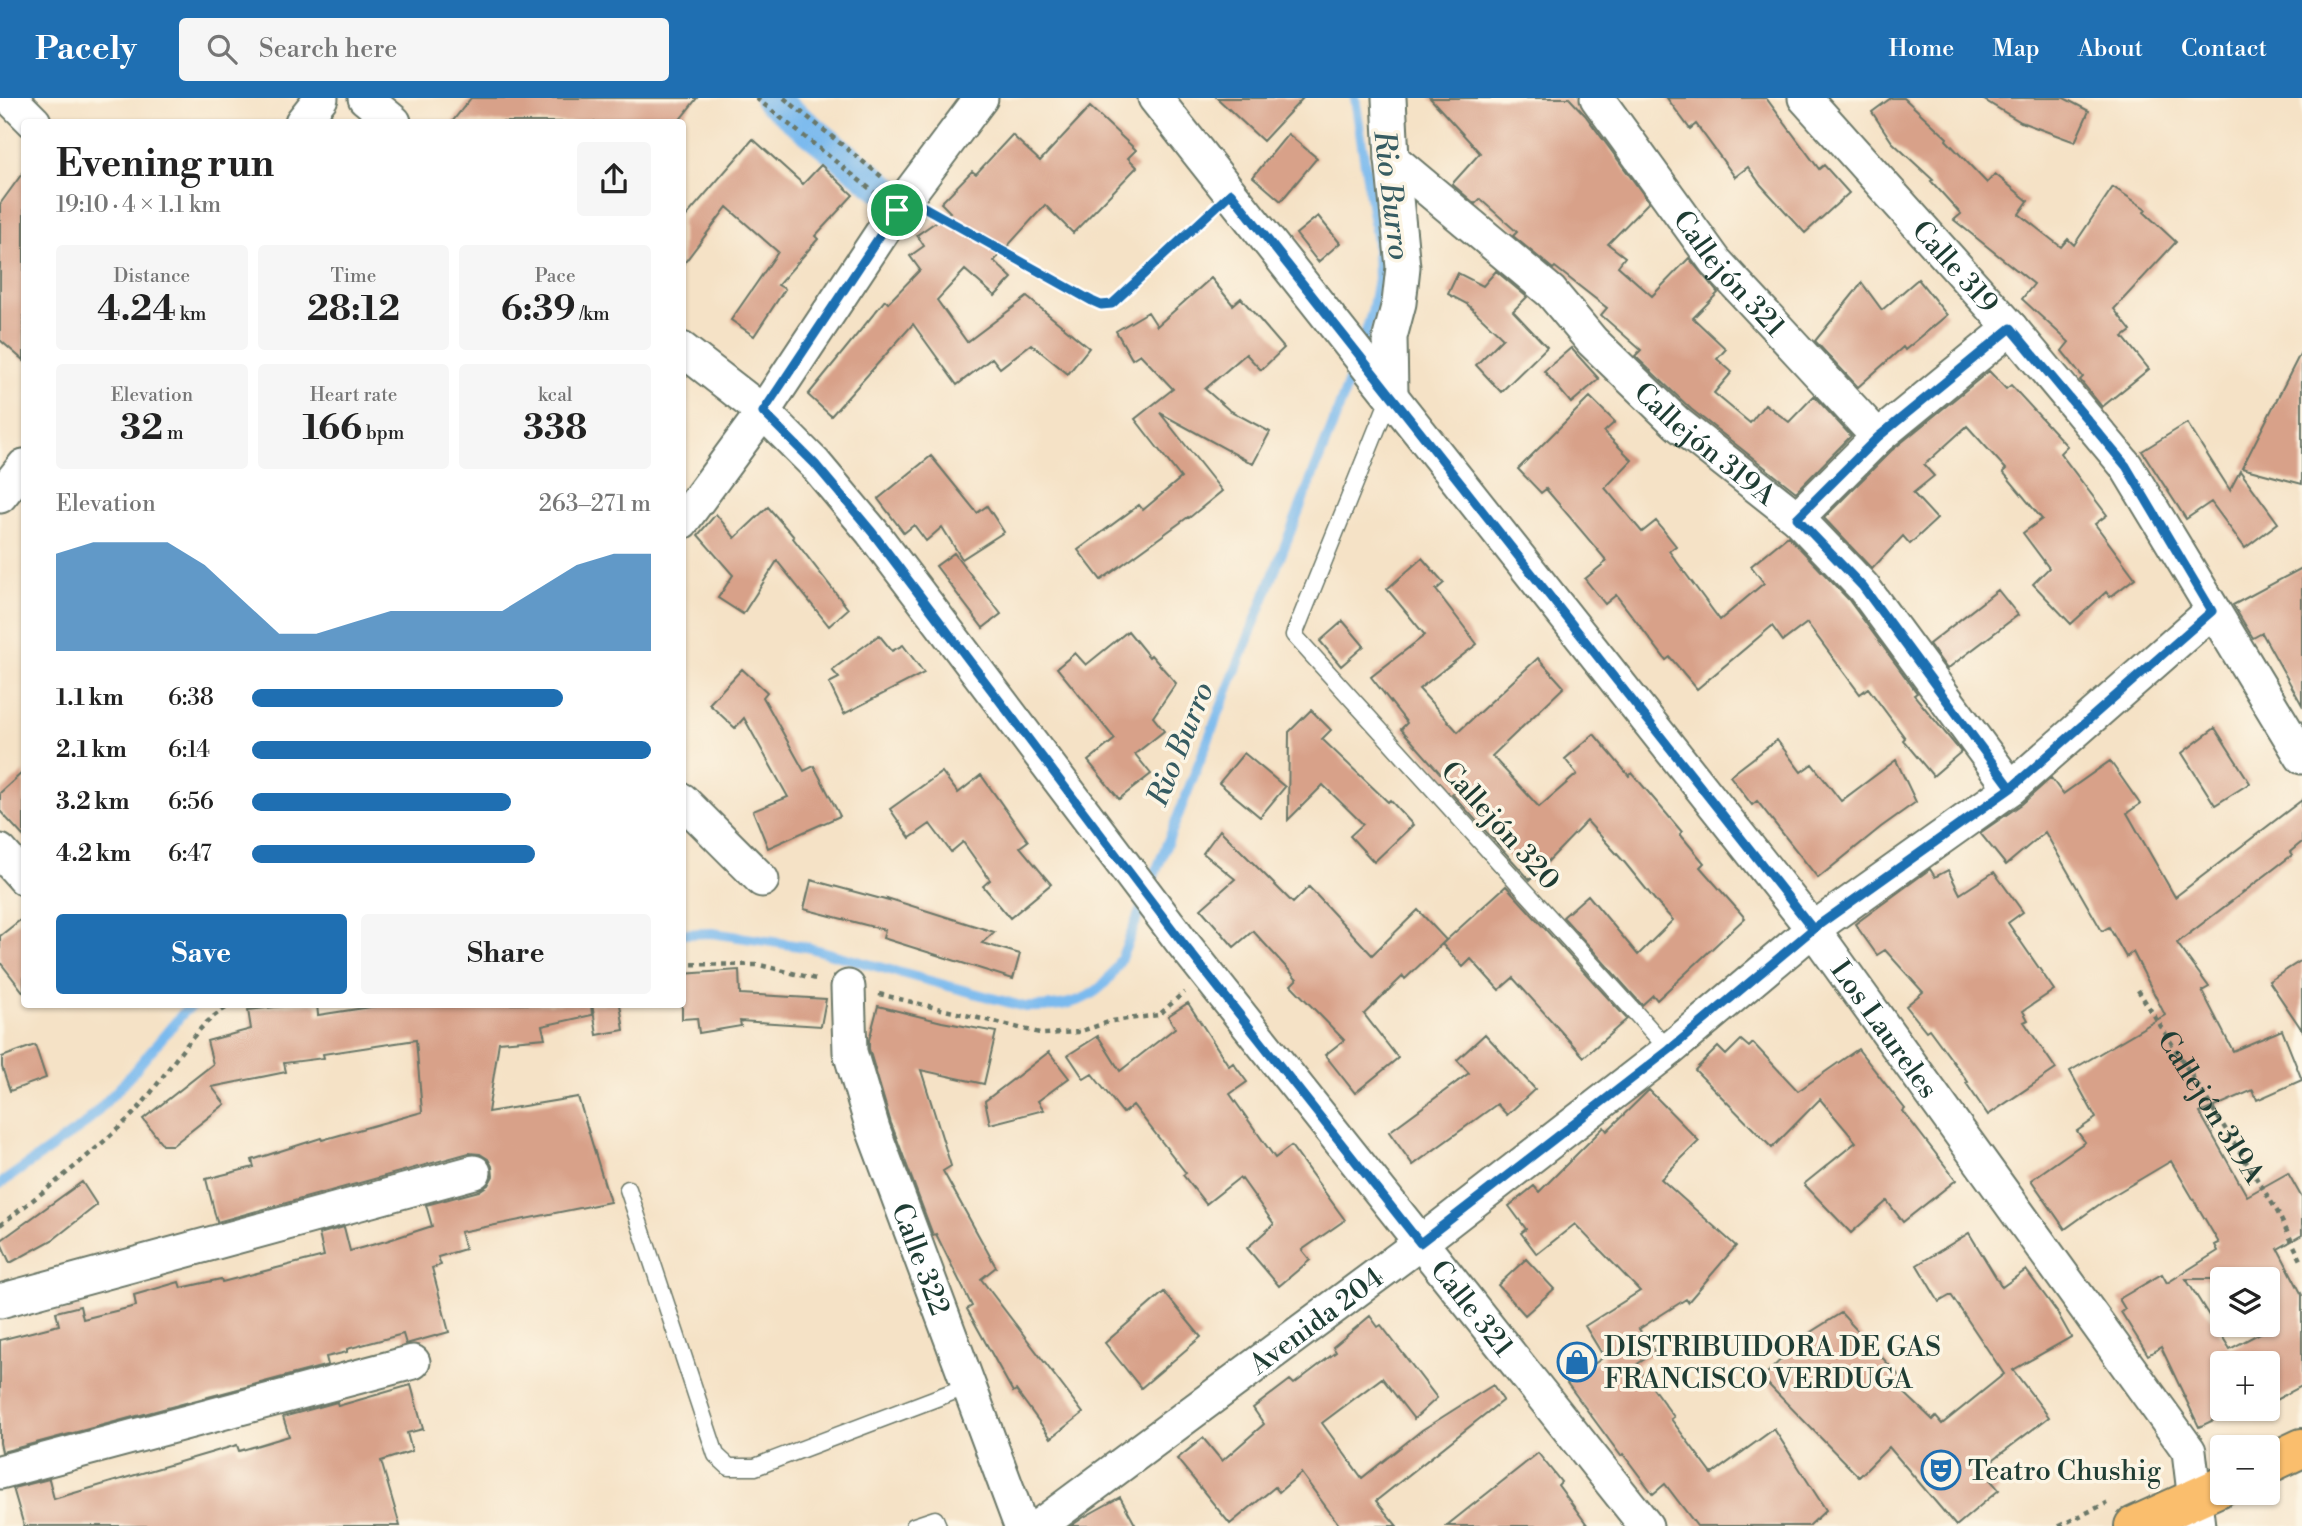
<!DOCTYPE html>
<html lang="en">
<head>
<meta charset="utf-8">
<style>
	body { margin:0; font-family:"Libre Bodoni",serif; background:#f6f6f6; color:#222; height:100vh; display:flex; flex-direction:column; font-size:26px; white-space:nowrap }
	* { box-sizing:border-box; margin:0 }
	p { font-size:23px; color:#767676 }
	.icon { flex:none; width:38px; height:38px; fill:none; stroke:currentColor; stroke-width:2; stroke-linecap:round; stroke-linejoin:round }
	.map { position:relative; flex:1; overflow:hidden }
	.side { position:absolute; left:21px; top:21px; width:665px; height:889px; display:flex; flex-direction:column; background:#fff; border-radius:7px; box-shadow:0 2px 5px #0004 }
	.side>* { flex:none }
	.tools { position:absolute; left:2210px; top:1169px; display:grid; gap:14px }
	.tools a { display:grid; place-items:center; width:70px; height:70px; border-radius:7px; background:#fff; box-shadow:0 2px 5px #0004; font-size:35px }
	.pin { position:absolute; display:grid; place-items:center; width:60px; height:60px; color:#fff; margin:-30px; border:4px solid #fff; border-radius:50%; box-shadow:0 2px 7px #0007 }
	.round { display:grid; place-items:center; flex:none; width:74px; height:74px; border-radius:7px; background:#f6f6f6 }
	.summary { display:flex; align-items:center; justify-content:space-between; height:119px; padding:0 35px }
	h1 { font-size:38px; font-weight:700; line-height:52px }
	.figures { display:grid; grid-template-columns:repeat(3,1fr); gap:10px; height:119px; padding:7px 35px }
	.figures div { display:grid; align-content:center; border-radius:7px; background:#f6f6f6; text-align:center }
	.figures b { font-size:35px; font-weight:700 }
	.figures small { font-size:19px; font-weight:400 }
	.figures p { font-size:19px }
	.chart { height:196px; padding:14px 35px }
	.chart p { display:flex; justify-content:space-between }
	.chart svg { width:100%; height:126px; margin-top:7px; fill:#1f6fb2; opacity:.7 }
	.primary-button { display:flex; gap:14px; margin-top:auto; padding:14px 35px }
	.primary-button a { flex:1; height:80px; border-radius:7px; background:#1f6fb2; color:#fff; font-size:28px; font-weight:700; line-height:80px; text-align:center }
	.primary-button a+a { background:#f6f6f6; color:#222 }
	ul { padding:0 35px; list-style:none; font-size:23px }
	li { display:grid; grid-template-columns:112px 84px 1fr; align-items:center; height:52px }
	li i { height:18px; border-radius:9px; background:#1f6fb2 }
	header { display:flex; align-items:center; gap:42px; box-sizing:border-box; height:98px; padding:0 35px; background:#1f6fb2; color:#fff }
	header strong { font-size:33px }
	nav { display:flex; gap:38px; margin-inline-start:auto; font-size:24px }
	.search { width:490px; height:63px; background:#f6f6f6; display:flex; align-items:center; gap:18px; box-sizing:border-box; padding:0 24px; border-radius:7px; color:#767676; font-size:26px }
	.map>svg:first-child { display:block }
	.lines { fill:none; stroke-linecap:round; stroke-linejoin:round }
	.stream { stroke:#7abaee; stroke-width:10 }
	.canal { stroke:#7abaee; stroke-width:32 }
	.building { fill:#d8a189; fill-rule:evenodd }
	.lane-casing { stroke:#6a7767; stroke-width:19 }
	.street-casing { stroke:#6a7767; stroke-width:37 }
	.primary-casing { stroke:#6a7767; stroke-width:42 }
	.path { stroke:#6a7767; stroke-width:4.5; stroke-dasharray:5 5; stroke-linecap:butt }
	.lane { stroke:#fff; stroke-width:16 }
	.street { stroke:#fff; stroke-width:33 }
	.primary { stroke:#fabe6d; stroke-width:38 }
	.route-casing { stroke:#fff; stroke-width:14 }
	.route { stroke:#1f6fb2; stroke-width:9 }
	.labels { text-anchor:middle; stroke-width:7; stroke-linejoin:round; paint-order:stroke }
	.street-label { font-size:28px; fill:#1f3d34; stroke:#fcf5e5 }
	.poi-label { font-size:28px; fill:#1f3d34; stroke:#fcf5e5; text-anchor:start }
	.water-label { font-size:30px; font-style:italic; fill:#365c62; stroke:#fcf5e5 }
</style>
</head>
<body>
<header>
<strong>Pacely</strong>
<div class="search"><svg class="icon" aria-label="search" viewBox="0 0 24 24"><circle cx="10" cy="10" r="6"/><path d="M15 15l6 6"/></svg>Search here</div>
<nav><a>Home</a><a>Map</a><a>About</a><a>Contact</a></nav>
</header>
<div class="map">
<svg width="2302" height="1428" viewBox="0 0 2302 1428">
	<rect width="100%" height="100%" fill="#fcf5e5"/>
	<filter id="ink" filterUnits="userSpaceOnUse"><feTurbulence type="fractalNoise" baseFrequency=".0143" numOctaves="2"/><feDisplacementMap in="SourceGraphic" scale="14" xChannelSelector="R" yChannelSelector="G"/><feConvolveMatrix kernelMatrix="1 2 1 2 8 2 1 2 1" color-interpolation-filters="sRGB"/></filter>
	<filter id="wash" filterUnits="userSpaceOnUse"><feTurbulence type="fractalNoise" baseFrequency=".00686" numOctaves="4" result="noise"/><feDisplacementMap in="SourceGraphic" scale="28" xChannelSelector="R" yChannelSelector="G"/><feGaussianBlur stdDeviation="1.57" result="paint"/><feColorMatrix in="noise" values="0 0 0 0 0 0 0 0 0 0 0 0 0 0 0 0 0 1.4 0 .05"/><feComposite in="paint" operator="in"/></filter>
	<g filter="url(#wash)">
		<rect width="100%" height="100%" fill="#f5e2c6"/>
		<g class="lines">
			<!-- stream -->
			<path class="stream" d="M1355,0L1377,145L1378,181L1372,214L1361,250
				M1149,791L1333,326L1356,264
				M682,836L712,835L806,849L1025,909C1110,911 1116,875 1143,805
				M0,1086L84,1027L123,986L184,914L195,906"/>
			<!-- canal -->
			<path class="canal" d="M770,0L902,105"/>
		</g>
		<g id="blocks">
			<!-- building -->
			<path class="building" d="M471,0H697L678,24H452Z
				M1217,0H1303L1263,43Z
				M1430,0H1569L1585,17L1649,104L1608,146L1625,159L1618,168L1652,198L1689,160L1718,195L1693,220L1726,251L1717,261L1732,274L1714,295L1750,325L1765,306L1789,324L1814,298L1851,338L1796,394L1691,311L1635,258L1641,252L1601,217L1607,210L1555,169L1553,171L1513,138L1517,134L1480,101L1475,106L1452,86L1480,55Z
				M1667,0H1766L1819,71L1824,67L1849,95L1805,135L1761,87L1748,69L1735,79L1696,26L1690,31Z
				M1891,0H1904L1947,40L1946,42L1987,85L1995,76L2028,103L2019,116L2061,149L2068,141L2074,147L2113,89L2146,111L2144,114L2176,144L2114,211L2131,233L2123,239L2149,271L2102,309L2080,282L2083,279L2062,253L2069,244L2022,201L2034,186L1954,122L1961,116L1931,83L1933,82L1892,44L1872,14Z
				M1981,0H2064L2089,13L2075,44L2021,24Z
				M1090,9L1136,52L1128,60L1137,69L1073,135L1045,107L994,163L1012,180L995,198L965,172L937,202L967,244L1027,199L1089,250L1068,276L1031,246L1000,270L992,260L957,287L913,226L831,318L808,297L885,202L888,205L920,172L910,158L924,148L917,137L950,114L941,105L972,73L976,76L1012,37L1040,63Z
				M1288,36L1317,60L1281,103L1253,79Z
				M753,41L803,86L821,67L853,97L815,138L818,141L778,187L785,191L754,238L731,222L778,154L727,109L682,168V123Z
				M24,73V263L0,242V106Z
				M1318,118L1340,145L1318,164L1296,136Z
				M1496,173L1527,199L1513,213L1547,249L1501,294L1476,267L1503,240L1467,206L1448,196L1458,175L1483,188Z
				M1211,180L1233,207L1241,200L1284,250L1261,272L1246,256L1205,291L1229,312L1270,334L1253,366L1160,315L1222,393L1189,420L1188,419L1101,482L1078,452L1139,407L1143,412L1181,380L1135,321L1173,291L1140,256L1132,261L1116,233L1148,214L1157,228Z
				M1918,181L1947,217L1905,252L1903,249L1858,289L1815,243L1862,185L1882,212Z
				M1571,250L1599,281L1571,305L1544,273Z
				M2302,252V386L2242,370Z
				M1989,273L2006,291L2011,287L2067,348L2060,355L2107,417L2095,426L2135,480L2110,499L2106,494L2071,526L2033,486L2049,470L2023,435L2042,421L2003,374L2006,371L1967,328L1924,367L1934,378L1913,395L1937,421L1910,446L1903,438L1872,471L1824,420L1891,353Z
				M1590,299L1615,324L1604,334L1632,362L1605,390L1642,434L1656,423L1676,448L1669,453L1720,522L1764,485L1751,468L1788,438L1848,501L1917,595L1914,597L1961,654L1933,678L1903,642L1905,640L1868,590L1860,596L1807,525L1783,543L1772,528L1697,591L1670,559L1666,562L1616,497L1605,506L1585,481L1607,463L1546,391L1541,395L1518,371Z
				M2187,325L2230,392L2240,373L2278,425L2245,450L2211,404L2186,421L2142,353Z
				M931,358L977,415L987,408L1004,434L962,461L942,429L926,443L914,427L904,435L878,401Z
				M768,409L794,439L793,440L848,511L829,528L777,463L743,516L718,500L733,477L698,437L716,416L735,440Z
				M954,455L1001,516L983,530L936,468Z
				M1422,460L1444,485L1436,492L1477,546L1419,591L1458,634L1538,560L1564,589L1492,658L1539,709L1577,676L1565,661L1594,636L1629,678L1632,675L1682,734L1680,736L1704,765L1700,769L1745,820L1657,902L1653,897L1642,907L1563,819L1588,797L1638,857L1673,822L1659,807L1625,765L1587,723L1530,782L1452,696L1456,693L1401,631L1407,625L1371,579L1425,537L1387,491Z
				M2302,470V607L2262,535L2253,540L2233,507Z
				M1998,492L2018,517L1947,571L1929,546Z
				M1343,523L1364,548L1341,568L1320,543Z
				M1128,533L1149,559L1151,557L1176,585L1153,619L1164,633L1135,656L1151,676L1119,701L1088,663L1115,641L1057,570L1075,555L1086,567Z
				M879,537L892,553L903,547L924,575L844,616L829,585L839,580L832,572Z
				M742,571L767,594L763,599L804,673L814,668L840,718L768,750L753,713L788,699L744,620L735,630L709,606Z
				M1311,612L1331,632L1322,641L1388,704L1390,702L1413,727L1374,764L1350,738L1363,726L1323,687L1288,722L1289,634Z
				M2215,630L2250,685L2215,707L2182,655Z
				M1777,642L1801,674L1812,666L1841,703L1896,662L1916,704L1881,729L1818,780L1757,703L1752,707L1730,678Z
				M1244,655L1285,689L1260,719L1219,685Z
				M2110,663L2140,706L2127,715L2175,799L2302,702V744L2290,754L2292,757L2177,845L2209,889L2202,893L2233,953L2282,932L2302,982L2257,1002L2253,992L2200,1015L2247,1098L2288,1075L2302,1100V1137L2278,1151L2302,1197V1288L2268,1306V1265H2222V1311H2237L2199,1329L2161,1249L2148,1257L2121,1214L2125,1211L2119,1201L2162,1176L2167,1185L2218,1153L2215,1147L2219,1145L2171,1063L2107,1101L2065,1131L2031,1082L2085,1044L2077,1033L2096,1020L2070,973L2165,917L2133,854L2126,859L2109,829L2102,833L2045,734L2006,767L1980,735L2022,706L2051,680L2063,696ZM2186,1181H2268V1231L2230,1251Z
				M24,673V739L0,713V695Z
				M942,674L958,695L981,677L1028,743L1020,749L1051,786L1010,820L983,788L990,782L963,744L951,754L930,726L910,740L890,711Z
				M1220,732L1293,805L1309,789L1372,857L1418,812L1446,842L1405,881L1403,878L1364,916L1398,960L1355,995L1325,957L1344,942L1291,887L1297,881L1253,833L1234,849L1201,811L1235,781L1203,755Z
				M1930,771L1935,779L1948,772L1960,796L1994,774L2023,814L2008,825L2054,892L2023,913L2028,922L2024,924L2056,971L1988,1017L1966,985L1968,984L1929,931L1926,933L1906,908L1923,894L1885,852L1877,857L1855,826Z
				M811,782L889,803L887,800L994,834L982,845L1020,856L1013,881L883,840L885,832L804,811Z
				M1506,788L1627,921L1584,959L1513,880L1499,892L1471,861L1463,869L1442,846Z
				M24,819V895L0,864V838Z
				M2302,862V932L2269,883Z
				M739,872L740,896L826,901L821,928L740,923L741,928L699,935L697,920L682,921V876Z
				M1188,905L1229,968L1233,965L1247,984L1230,996L1275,1060L1291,1048L1345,1122L1302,1152L1310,1162L1279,1188L1247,1150L1274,1126L1242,1081L1241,1082L1239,1080L1206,1106L1183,1077L1186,1075L1133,1007L1123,1015L1092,976L1084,981L1068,957L1098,938L1120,973L1175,930L1168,918Z
				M301,906H317L318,917L390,906H591L592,917L542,928L545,940L499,944L488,1014L578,999L610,1104L460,1134L465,1151L438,1159L441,1167L432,1170L449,1234L406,1246L403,1236L347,1251V1254L326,1259L328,1267L2,1354L0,1345V1242L59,1227L56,1214L80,1208L83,1221L136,1208L134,1197L179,1184L181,1190L221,1181L222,1184L324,1158L319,1136L344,1129L350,1153L386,1143L432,1128L426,1107L479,1093L488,1087L493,1078L492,1068L488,1061L480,1056L469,1055L217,1124L206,1081L254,1069L252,1062L321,1040L322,1042L422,1014L416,942L323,956L324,960L284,965L286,974L212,989L225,1006L173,1047H163L143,1021L213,966L207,943L251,931L248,912Z
				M592,906H620L624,932L597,937Z
				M878,908L942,924L996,934L984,986L921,972L951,1068L943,1073L996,1169L981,1181L1083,1315L1051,1340L1016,1292L1013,1294L967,1211L972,1208L936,1136L933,1137L891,1025L869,951V942Z
				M1485,936L1535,991L1507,1017L1497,1006L1413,1067L1389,1034L1469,975L1457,962Z
				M1741,942L1749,949L1753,945L1798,993L1858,951L1905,1011L1903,1013L1956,1082L1903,1124L1887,1103L1851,1135L1804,1086L1856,1044L1820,1001L1772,1050L1695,972L1718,949L1726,957Z
				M35,947L46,980L10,993L2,969V959Z
				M1049,954L1069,980L1038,1003L1044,1012L990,1026L985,1003Z
				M1649,992L1699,1043L1661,1081L1736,1148L1688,1204L1686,1201L1639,1231L1655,1254L1636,1267L1674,1319L1671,1321L1712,1376L1774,1331L1826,1412L1809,1428H1697L1665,1386L1653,1396L1623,1356L1621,1358L1567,1285L1604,1259L1585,1228L1640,1193L1575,1126L1537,1156L1521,1135L1526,1131L1509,1108L1534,1088L1539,1094L1604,1029L1607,1033Z
				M82,1084L97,1107L54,1141L10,1165L0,1143Z
				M1969,1135L2002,1189L2026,1172L2057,1214L2071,1239L2013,1272L2049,1319L1981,1371L1999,1392L1956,1428L1889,1349L1859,1379L1762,1280L1806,1237L1841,1215L1903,1282L1897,1288L1933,1322L1936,1319L1942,1326L2004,1276L1951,1197L1939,1204L1917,1167Z
				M1526,1161L1554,1191L1525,1217L1498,1187Z
				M1164,1194L1201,1239L1141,1290L1105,1245Z
				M1370,1218L1378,1229L1381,1227L1437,1300L1414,1321L1382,1280L1322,1325L1362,1380L1422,1332L1493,1287L1503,1302L1376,1403L1397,1428H1340L1301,1375L1279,1394L1275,1389L1230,1426L1177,1361L1203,1340L1222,1363L1264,1326L1253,1310L1290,1282L1294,1286L1336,1254L1333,1249Z
				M411,1287L423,1331L407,1335L412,1353L381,1363L400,1428H24L13,1390L49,1381L54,1401L237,1347L239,1353L289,1338L283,1319L337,1304L338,1308Z
				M1538,1355L1561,1384L1558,1387L1588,1428H1446Z
				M1120,1399L1136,1428H1071L1084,1419Z"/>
		</g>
	</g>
	<g filter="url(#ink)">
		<use href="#blocks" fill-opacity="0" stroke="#6a7767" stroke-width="2"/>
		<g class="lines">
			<defs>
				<path id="lane" d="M1391,296L1294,537L1669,952
					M628,1091L716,1357L729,1369H755L968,1288
					M914,1428L935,1421L938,1428"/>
				<g id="street">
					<path d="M10,0L34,24"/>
					<path d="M365,0L394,24"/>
					<path id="s2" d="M1155,0L1813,831L2189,1353L2198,1428"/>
					<path d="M1389,0L1392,61L1403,169L1399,205L1390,239L1391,296"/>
					<path id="s3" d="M1597,0L1715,163L1878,339"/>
					<path id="s4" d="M1805,0L2011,230L2126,368L2302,659"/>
					<path d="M302,24L321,0"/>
					<path id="s5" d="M1392,61L1551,194L1592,243L1678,326L1797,420L1863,489L2011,690"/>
					<path id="s6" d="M682,251L763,314L815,366L872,434L1182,844L1646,1428"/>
					<path d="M0,398L24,368"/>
					<path d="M1797,420L1878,339L2011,230"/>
					<path d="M682,424L763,314L897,112L981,0"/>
					<path d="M682,702L762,782"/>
					<path d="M0,753L24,780"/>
					<path id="s7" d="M848,889L850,954L873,1031L1021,1428"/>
					<path d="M0,1203L474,1074"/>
					<path d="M0,1374L413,1264"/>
					<path id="s8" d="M1039,1428L1420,1145L1669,952L1813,831L2011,690L2212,513"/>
				</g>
				<path id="primary" d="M2268,1366L2302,1350
					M2134,1428L2222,1388"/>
			</defs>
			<!-- lane casing -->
			<use href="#lane" class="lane-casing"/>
			<!-- street casing -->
			<use href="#street" class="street-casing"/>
			<!-- primary casing -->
			<use href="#primary" class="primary-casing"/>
			<!-- path -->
			<g class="path">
				<path d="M756,0L874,94"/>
				<path d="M784,0L882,79"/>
				<path d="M932,114L1092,203L1101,207L1112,206L1207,117"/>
				<path d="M682,866L760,867L820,882"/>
				<path id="s1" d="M2138,892L2277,1113L2302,1164"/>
				<path d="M879,896L1044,936L1078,934L1112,923L1159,917L1184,894"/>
				<path d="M0,1127C45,1093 89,1059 129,1020C161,990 194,920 235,906"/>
				<path d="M2228,1349L2241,1343"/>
				<path d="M2059,1428L2107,1405"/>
			</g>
			<!-- lane -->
			<use href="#lane" class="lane"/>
			<!-- street -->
			<use href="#street" class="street"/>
			<!-- primary -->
			<use href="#primary" class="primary"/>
		</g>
	</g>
	<g class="lines" filter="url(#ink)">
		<defs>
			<path id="route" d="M897,112L763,314L815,366L872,434L1182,844L1420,1145L1669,952L1813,831L2011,690L1863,489L1797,420L1878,339L2011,230L2126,368L2212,513L2011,690L1813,831L1231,95L1112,206L1101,207L1092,203L906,99L897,112"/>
		</defs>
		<!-- route casing -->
		<use href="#route" class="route-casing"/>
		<!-- route -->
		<use href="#route" class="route"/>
	</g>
	<!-- icons -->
	<defs>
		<symbol id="shop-ring" viewBox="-11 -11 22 22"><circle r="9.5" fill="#fcf5e5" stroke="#1f6fb2" stroke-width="1.5"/><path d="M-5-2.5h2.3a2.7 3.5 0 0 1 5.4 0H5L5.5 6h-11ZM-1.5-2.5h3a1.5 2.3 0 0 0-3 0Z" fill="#1f6fb2"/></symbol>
		<symbol id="theatre-ring" viewBox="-11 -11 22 22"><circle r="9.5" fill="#fcf5e5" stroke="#1f6fb2" stroke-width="1.5"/><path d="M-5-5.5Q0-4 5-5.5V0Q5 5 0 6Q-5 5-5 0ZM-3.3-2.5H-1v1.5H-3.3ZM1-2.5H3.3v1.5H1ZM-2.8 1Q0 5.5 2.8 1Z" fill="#1f6fb2"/></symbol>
	</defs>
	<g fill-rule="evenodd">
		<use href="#shop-ring" x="1555" y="1242" width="44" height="44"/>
		<use href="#theatre-ring" x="1919" y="1350" width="44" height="44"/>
	</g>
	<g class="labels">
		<!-- street labels -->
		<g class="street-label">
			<text dy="10" stroke="none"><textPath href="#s4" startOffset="226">Calle 319</textPath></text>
			<text dy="10" stroke="none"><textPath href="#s3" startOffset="220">Callejón 321</textPath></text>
			<text dy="10" stroke="none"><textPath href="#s5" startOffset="424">Callejón 319A</textPath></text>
			<text transform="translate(1501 727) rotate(48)" y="10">Callejón 320</text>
			<text dy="10" stroke="none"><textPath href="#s2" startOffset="1183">Los Laureles</textPath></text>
			<text dy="10" stroke="none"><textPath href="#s1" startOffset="138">Callejón 319A</textPath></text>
			<text dy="10" stroke="none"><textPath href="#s7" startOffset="284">Calle 322</textPath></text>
			<text dy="10" stroke="none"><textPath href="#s6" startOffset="1246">Calle 321</textPath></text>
			<text dy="10" stroke="none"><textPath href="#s8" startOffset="345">Avenida 204</textPath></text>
		</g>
		<!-- poi labels -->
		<g class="poi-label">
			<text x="1604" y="1258">DISTRIBUIDORA DE GAS<tspan x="1604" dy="32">FRANCISCO VERDUGA</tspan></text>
			<text x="1968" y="1382">Teatro Chushig</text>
		</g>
		<!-- water labels -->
		<g class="water-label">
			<text transform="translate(1392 97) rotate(83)" y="10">Rio Burro</text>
			<text transform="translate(1180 646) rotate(-68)" y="10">Rio Burro</text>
		</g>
	</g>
</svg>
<div class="tools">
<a><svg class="icon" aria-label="layers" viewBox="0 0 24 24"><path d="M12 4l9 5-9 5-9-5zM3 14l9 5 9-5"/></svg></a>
<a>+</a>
<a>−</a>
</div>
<div class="pin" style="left:897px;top:112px;background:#1e9e55"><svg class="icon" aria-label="arrive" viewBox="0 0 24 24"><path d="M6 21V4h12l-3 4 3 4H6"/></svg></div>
<section class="side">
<div class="summary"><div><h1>Evening run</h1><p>19:10 · 4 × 1.1 km</p></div><a class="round"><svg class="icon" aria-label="share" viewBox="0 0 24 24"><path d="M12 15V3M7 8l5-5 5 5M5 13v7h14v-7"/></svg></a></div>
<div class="figures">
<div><p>Distance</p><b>4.24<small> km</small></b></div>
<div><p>Time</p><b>28:12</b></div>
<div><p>Pace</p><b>6:39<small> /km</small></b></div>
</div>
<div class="figures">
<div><p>Elevation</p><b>32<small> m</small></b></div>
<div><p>Heart rate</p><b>166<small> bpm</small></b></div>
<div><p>kcal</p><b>338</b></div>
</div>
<div class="chart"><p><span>Elevation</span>263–271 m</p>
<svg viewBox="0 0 160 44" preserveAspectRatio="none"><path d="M0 44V10L10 6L20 6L30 6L40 14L50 26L60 38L70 38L80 34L90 30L100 30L110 30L120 30L130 22L140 14L150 10L160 10V44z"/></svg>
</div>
<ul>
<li><b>1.1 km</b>6:38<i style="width:78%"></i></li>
<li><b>2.1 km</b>6:14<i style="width:100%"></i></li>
<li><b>3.2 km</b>6:56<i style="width:65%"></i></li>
<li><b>4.2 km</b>6:47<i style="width:71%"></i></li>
</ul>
<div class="primary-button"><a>Save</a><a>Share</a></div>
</section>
</div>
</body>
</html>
